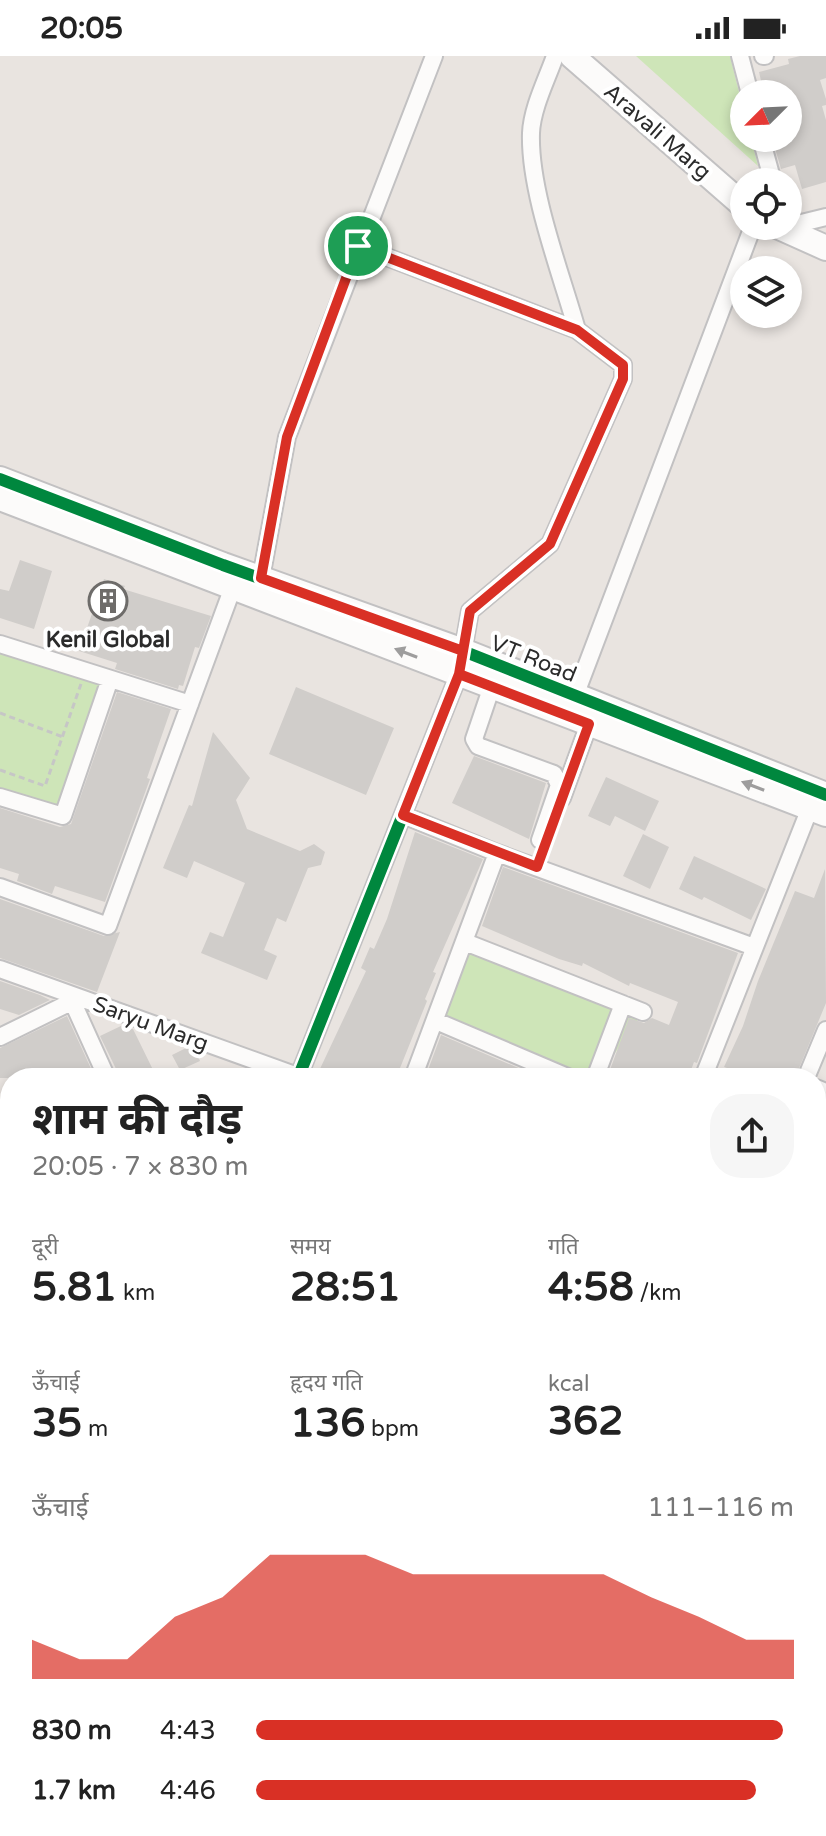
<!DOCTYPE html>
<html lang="hi">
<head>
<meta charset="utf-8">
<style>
	body { margin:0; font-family:"Varela Round","Noto Sans Devanagari",sans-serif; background:#f6f6f6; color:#222; height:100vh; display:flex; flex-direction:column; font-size:30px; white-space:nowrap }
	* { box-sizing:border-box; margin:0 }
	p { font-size:26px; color:#767676 }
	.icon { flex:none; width:44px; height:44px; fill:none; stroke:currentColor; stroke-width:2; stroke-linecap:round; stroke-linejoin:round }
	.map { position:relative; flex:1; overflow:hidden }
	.drawer { position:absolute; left:0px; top:1012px; width:826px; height:768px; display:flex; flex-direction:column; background:#fff; border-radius:32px 32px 0 0; box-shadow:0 4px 12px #0003 }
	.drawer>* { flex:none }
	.needle { width:52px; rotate:246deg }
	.fabs { position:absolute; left:730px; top:24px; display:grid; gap:16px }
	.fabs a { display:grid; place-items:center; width:72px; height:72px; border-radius:50%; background:#fff; box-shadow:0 4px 12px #0003; font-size:40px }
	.pin { position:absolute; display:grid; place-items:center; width:68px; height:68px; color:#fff; margin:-34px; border:4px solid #fff; border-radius:50%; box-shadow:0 2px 8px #0007 }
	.round { display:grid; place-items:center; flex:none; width:84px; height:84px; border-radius:32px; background:#f6f6f6 }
	.overview { display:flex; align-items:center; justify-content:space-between; height:136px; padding:0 32px }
	h1 { font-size:44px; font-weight:700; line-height:60px }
	.stats { display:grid; grid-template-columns:repeat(3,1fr); gap:12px; height:136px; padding:8px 32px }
	.stats div { display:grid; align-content:center }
	.stats b { font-size:40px; font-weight:700 }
	.stats small { font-size:22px; font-weight:400 }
	.stats p { font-size:22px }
	.chart { height:224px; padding:16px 32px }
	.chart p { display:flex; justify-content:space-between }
	.chart svg { width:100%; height:144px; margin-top:8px; fill:#d93025; opacity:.7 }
	ul { padding:0 32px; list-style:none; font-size:26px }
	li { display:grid; grid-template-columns:128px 96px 1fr; align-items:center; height:60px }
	li i { height:20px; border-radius:10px; background:#d93025 }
	.status { display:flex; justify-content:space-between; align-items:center; height:56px; padding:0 40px; background:#fff; direction:ltr }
	.status svg { height:22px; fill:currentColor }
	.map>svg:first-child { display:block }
	.green { fill:#cee5b8 }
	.building { fill:#d0cdca }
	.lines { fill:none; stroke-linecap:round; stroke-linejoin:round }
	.street-casing { stroke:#c2c1c2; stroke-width:20 }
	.secondary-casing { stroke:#c2c1c2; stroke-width:28 }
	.path { stroke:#c6c6c6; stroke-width:3; stroke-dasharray:6 4; stroke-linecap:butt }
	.street { stroke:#fcfbfa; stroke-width:16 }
	.secondary { stroke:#fcfbfa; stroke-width:24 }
	.cycleway-casing { stroke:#fff; stroke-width:17 }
	.cycleway { stroke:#00873e; stroke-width:12 }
	.oneway { fill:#9e9d9d }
	.route-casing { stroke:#fff; stroke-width:16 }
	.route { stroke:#d93025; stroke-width:10 }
	.labels { text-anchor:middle; stroke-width:8; stroke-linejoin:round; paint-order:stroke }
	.street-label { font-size:22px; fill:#2b2b2b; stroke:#fff }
	.poi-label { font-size:22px; font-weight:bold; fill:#2b2b2b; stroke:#fff }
</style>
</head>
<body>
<div class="status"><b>20:05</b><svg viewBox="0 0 49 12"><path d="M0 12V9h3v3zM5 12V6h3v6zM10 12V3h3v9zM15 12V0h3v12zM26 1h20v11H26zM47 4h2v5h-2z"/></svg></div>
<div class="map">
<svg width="826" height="1780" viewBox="0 0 826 1780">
	<rect width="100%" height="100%" fill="#e9e4e0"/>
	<!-- green -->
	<path class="green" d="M636,0H730L744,56V82H751L758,110Z
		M0,588L110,623L63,760L0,740Z
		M465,886L643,956L598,1022H570L436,965Z"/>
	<!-- building -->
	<path class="building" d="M800,0H826V22L820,24L826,43V49L822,50L826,64V126L802,133L795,109L781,113L772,82H788V38H764L759,16L789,8L788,3Z
		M20,504L52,515L34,573L0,562V533L9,535Z
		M104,523L125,530L123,533L211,560L199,592L195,591L183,630L179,629L178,633L115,613L117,607L79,595Z
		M296,631L394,672L366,739L269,698Z
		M117,636L171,653L147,722L150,723L105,846L55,830L52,838L17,825L19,818L0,812V752L60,771L71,768Z
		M213,676L250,722L236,744L247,773L300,795L314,788L325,796L321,809L308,812L286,866L277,862L264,894L277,900L267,924L201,897L210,876L223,881L245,827L194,805L187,822L163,812L189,749L192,750Z
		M474,700L546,727L529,783L452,747Z
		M606,721L659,745L645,775L615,760L610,770L588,760Z
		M415,776L483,803L433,916L436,917L425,943L427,945L396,1022H334L319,1015L366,915L361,912L370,891L374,893L387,863Z
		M643,778L669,791L650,833L623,820Z
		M694,800L766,833L751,864L704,841L702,844L679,833Z
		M503,811L738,897L697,1007L694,1006L688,1022H607L629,962L644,967L652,962L669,969L678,946L630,927L629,930L583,907L582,910L559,903L482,870Z
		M825,813L826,947L795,1022H723L727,1012L724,1011L743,970L758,925L795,835L814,842Z
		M0,843L104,880L120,876L97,936L0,902Z
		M0,925L40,939L50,944L19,959L0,953Z
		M67,960L93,1017L82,1022H0V992Z
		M123,969L133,973L157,1022H122L118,1017L100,980Z
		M441,979L530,1017L528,1022H425Z
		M186,992L196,995L200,1005L180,1014L172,999Z"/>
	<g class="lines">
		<defs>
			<path id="street" d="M555,0C547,23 532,52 531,77C529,135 561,217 577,274
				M740,0L750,38
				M763,0H765
				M761,82L773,126
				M781,172L826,161
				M261,522L287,381L434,0
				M0,588L190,648
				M492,630L474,683L478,690L554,718L559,729L540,784
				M575,640L753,170
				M0,741L63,760L110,623
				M562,742L589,668
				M403,759L497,797
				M0,831L108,870L233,531
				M465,886L643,956
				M0,913L303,1022
				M69,938L107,1022
				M436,965L570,1022
				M0,981L71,946
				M298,1022L459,618L470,555L550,488L623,323V309L577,274L358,190
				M413,1022L497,797L754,891
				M595,1022L623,948
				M703,1022L810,752
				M806,1022L826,974
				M816,1032L826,1036
				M0,1070L10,1065
				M816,1124L826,1127
				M0,1166L10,1161
				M816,1217L826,1224
				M0,1263L10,1258
				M816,1346L826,1322
				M0,1378L10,1398
				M0,1462L10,1463
				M816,1531L826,1535
				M0,1592L10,1594
				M816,1624L826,1628
				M0,1660L10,1616
				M325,1770L353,1780
				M557,1770L584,1780
				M239,1780L242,1770
				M442,1780L446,1770
				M666,1780L670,1770
				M757,1780L761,1770"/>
			<path id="secondary" d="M572,0L744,150
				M777,170L826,192
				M0,423L223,509L463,595L826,739
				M0,442L826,758
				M0,1741L10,1743
				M0,1761L10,1763
				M51,1770L112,1780
				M159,1770L189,1780"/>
		</defs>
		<!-- street casing -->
		<use href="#street" class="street-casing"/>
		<!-- secondary casing -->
		<use href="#secondary" class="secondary-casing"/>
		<!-- path -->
		<path class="path" d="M0,657L63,681
			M0,714L45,730L81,628
			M600,1770L621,1780
			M641,1780L645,1770"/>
		<!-- street -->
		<use href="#street" class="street"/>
		<!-- secondary -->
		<use href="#secondary" class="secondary"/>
		<defs>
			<path id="cycleway" d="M0,423L223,509L463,595L826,739
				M298,1022L459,618L470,555L550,488L623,323V309L577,274L358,190"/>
		</defs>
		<!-- cycleway casing -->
		<use href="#cycleway" class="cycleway-casing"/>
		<!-- cycleway -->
		<use href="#cycleway" class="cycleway"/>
	</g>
	<!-- one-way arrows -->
	<defs><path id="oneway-solid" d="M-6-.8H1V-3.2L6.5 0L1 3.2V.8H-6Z" transform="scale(2)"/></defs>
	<g class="oneway">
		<use href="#oneway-solid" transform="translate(406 597) rotate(-159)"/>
		<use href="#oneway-solid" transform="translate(753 730) rotate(-159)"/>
	</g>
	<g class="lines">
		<defs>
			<path id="route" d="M358,190L287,381L261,522L463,595L459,618L403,759L537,811L589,668L459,618L470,555L550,488L623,323V309L577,274L358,190"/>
		</defs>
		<!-- route casing -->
		<use href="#route" class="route-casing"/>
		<!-- route -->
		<use href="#route" class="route"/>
	</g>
	<!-- icons -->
	<defs>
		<symbol id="building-ring" viewBox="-11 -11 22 22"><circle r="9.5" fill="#fff" stroke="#6e6c6a" stroke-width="1.5"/><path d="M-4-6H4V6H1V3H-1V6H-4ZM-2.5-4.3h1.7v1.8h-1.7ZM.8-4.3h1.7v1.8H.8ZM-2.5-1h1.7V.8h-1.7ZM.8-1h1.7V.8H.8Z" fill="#6e6c6a"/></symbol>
	</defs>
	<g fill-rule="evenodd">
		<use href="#building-ring" x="86" y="523" width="44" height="44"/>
	</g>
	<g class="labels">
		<!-- street labels -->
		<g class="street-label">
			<text transform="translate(658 75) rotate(41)" y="8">Aravali Marg</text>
			<text transform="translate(534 602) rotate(22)" y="8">VT Road</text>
			<text transform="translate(151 967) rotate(20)" y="8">Saryu Marg</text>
		</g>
		<!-- poi labels -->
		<g class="poi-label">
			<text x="108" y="591">Kenil Global</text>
		</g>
	</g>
</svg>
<div class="fabs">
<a><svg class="needle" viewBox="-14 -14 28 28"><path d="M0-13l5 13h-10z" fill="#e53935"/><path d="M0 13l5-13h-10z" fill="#767676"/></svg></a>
<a><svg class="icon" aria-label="locate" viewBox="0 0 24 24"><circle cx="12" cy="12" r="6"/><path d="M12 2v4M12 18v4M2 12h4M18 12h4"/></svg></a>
<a><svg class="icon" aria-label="layers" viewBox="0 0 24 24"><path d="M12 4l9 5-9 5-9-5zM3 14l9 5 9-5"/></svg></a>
</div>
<div class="pin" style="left:358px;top:190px;background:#1e9e55"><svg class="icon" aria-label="arrive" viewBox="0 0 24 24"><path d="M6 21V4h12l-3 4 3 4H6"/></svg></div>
<section class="drawer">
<div class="overview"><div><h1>शाम की दौड़</h1><p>20:05 · 7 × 830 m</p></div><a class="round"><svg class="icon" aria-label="share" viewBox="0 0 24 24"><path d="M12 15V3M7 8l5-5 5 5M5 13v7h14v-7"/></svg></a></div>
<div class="stats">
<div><p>दूरी</p><b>5.81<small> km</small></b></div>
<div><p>समय</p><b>28:51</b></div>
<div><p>गति</p><b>4:58<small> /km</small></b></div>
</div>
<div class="stats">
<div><p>ऊँचाई</p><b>35<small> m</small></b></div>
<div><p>हृदय गति</p><b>136<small> bpm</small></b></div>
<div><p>kcal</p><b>362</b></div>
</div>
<div class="chart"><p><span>ऊँचाई</span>111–116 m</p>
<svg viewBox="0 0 160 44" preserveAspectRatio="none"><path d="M0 44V32L10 38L20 38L30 25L40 19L50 6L60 6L70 6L80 12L90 12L100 12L110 12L120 12L130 19L140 25L150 32L160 32V44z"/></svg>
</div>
<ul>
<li><b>830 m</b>4:43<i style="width:98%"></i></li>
<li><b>1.7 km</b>4:46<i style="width:93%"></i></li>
</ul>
</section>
</div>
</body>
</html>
